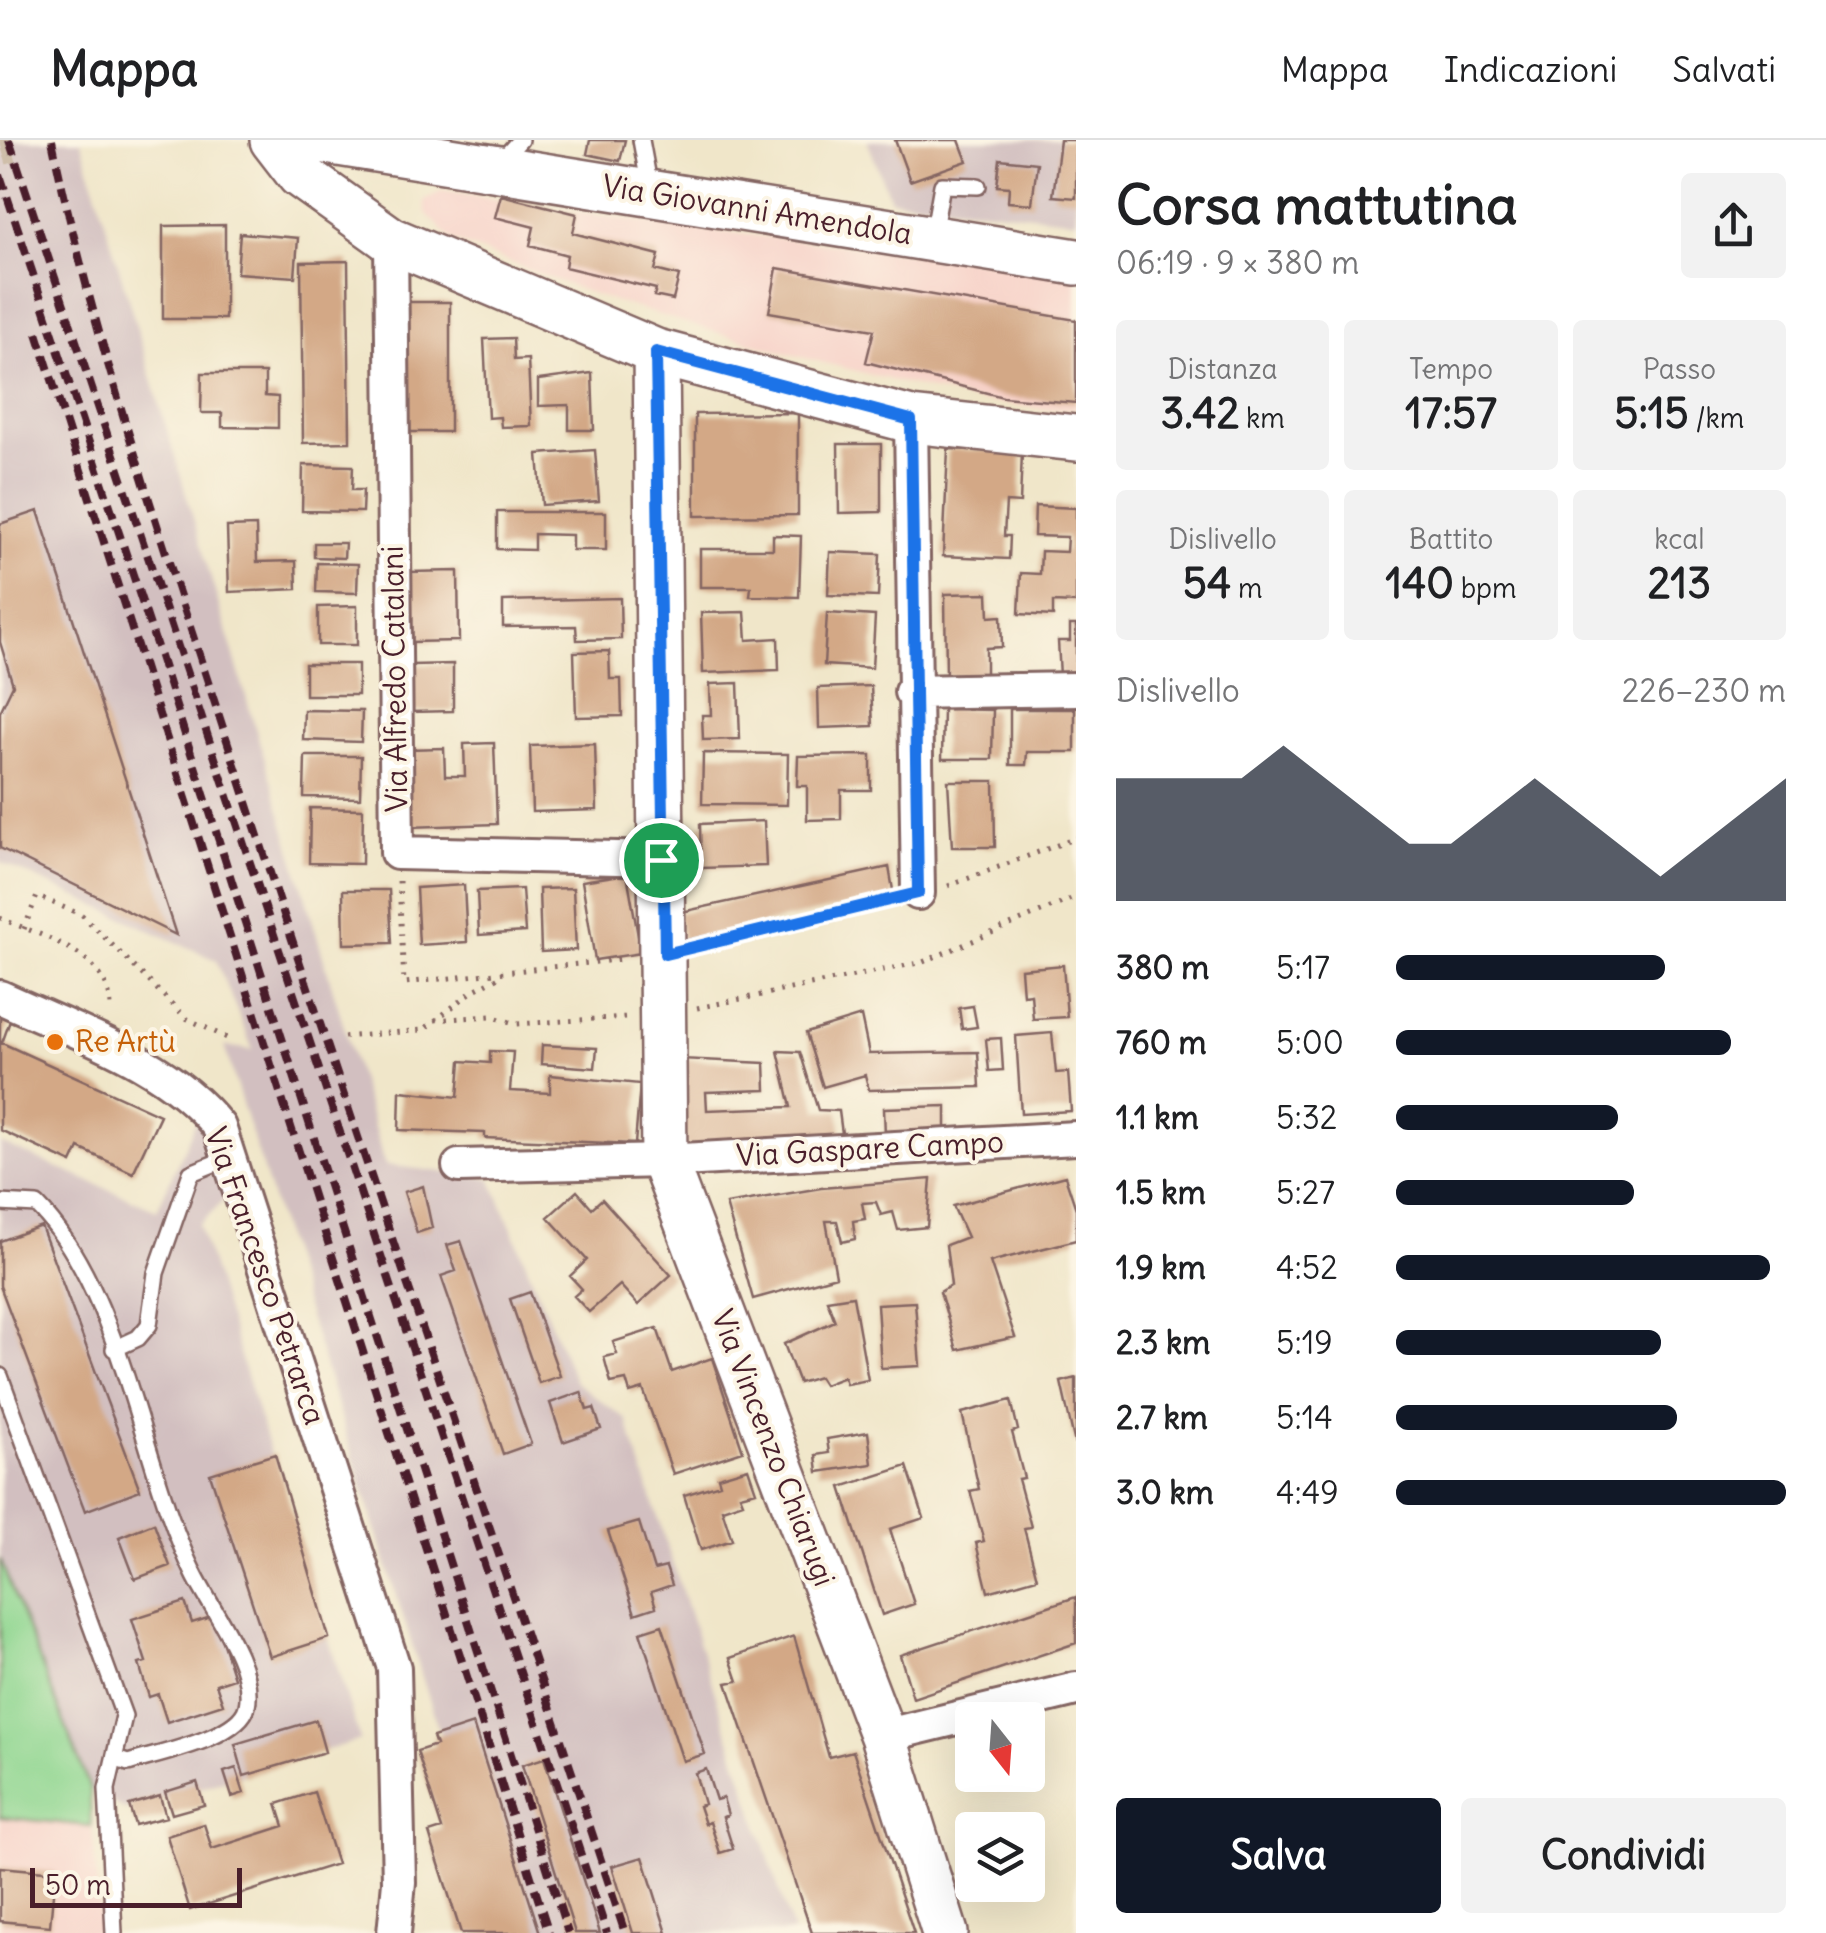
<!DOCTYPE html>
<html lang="it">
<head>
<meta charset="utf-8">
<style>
	body { margin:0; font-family:Delius,sans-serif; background:#f2f2f2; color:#202124; height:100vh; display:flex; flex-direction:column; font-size:38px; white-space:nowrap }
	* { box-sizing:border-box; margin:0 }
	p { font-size:32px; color:#757577 }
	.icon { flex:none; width:55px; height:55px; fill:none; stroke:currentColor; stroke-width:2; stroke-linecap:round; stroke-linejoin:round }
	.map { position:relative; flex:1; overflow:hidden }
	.drawer { display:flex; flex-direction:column; background:#fff; width:750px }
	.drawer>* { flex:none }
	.needle { width:65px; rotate:163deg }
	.tools { position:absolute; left:955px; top:1562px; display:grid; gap:20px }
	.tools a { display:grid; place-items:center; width:90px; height:90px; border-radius:10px; background:#fff; box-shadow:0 10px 40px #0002; font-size:50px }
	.scale { position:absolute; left:30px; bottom:25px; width:212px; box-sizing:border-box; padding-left:10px; border:5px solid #4a1f2b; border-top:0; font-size:28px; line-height:35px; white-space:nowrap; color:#4a1f2b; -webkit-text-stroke:8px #fcf5e5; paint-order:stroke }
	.pin { position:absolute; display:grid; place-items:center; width:85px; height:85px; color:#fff; margin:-42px; border:5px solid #fff; border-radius:50%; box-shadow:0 2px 10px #0007 }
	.round { display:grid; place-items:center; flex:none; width:105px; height:105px; border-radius:10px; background:#f2f2f2 }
	.head { display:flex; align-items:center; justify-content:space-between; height:170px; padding:0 40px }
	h1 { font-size:55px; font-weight:700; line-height:75px }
	.metrics { display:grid; grid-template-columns:repeat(3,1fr); gap:15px; height:170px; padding:10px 40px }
	.metrics div { display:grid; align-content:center; border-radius:10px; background:#f2f2f2; text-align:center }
	.metrics b { font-size:42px; font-weight:700 }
	.metrics small { font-size:28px; font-weight:400 }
	.metrics p { font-size:28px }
	.chart { height:280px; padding:20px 40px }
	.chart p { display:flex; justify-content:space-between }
	.chart svg { width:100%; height:180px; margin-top:10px; fill:#111827; opacity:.7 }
	.action { display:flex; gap:20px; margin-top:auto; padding:20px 40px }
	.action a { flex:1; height:115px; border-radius:10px; background:#111827; color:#fff; font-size:40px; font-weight:700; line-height:115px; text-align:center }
	.action a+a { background:#f2f2f2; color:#202124 }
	ul { padding:0 40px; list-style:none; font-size:32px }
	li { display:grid; grid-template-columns:160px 120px 1fr; align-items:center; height:75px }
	li i { height:25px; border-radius:12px; background:#111827 }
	header { display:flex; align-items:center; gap:60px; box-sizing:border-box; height:140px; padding:0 50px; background:#fff; border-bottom:2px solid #e0e0e0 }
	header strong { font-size:48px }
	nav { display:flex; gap:55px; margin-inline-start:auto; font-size:35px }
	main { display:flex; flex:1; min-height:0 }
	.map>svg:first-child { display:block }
	.built { fill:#f7d1c8 }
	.industrial { fill:#d2bfc0 }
	.green { fill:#8fd690; stroke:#6c7a5e; stroke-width:2.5 }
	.building { fill:#d3a886 }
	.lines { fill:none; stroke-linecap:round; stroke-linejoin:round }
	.secondary-tunnel { stroke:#cfbea9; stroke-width:45; stroke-dasharray:45 22; stroke-linecap:butt }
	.lane-casing { stroke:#846562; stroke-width:20 }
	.street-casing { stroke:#846562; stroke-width:38 }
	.secondary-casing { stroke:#846562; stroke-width:50 }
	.path { stroke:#846562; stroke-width:5; stroke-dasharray:2.5 8; stroke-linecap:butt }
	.lane { stroke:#fff; stroke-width:15 }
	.street { stroke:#fff; stroke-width:32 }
	.secondary { stroke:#fff; stroke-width:45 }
	.rail { stroke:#4a1f2b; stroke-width:8; stroke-dasharray:15 8; stroke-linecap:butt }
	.route-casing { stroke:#fff; stroke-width:20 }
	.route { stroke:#1a73e8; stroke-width:12 }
	.food-dot { fill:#e8710a; stroke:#fcf5e5; stroke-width:4 }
	.labels { text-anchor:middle; stroke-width:8; stroke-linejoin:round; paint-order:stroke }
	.street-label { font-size:30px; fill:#4a1f2b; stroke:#fcf5e5 }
	.food-label { font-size:30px; fill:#c56008; stroke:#fcf5e5; text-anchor:start }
</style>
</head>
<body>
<header>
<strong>Mappa</strong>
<nav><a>Mappa</a><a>Indicazioni</a><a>Salvati</a></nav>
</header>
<main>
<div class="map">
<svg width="1076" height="1793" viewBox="0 0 1076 1793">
	<rect width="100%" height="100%" fill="#fcf5e5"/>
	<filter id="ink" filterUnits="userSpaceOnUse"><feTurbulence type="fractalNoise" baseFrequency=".01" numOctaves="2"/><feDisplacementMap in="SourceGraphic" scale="20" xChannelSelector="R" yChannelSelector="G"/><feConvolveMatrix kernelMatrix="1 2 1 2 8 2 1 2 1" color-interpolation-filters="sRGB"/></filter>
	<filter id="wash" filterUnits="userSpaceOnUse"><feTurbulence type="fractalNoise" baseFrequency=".0048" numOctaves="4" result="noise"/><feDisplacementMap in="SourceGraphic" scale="40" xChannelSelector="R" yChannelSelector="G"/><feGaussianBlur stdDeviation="2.25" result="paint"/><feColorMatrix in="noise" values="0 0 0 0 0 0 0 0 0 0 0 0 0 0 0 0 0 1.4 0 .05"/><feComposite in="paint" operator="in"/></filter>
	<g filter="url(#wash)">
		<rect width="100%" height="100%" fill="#f0e6c9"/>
		<!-- built -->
		<path class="built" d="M442,51L661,85L1076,131V268L1044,269L970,260L782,212L597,156L452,100L426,73L424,61Z
			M0,1678L92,1687L101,1793H0Z"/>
		<!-- industrial -->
		<path class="industrial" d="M0,0H81L385,1025L491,1038L575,1242L626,1279L793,1793H461L429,1693L442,1688L417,1611L435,1605L433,1597L440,1594L224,906L253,910L216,820L0,722Z
			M867,0H1076V80L890,59Z
			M198,977L229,1055L199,1085L360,1600L124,1670L90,1649L0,1419V1003L157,1070Z"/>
		<!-- green -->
		<path class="green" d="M0,1419L90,1649L91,1686L0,1677Z"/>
		<g id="blocks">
			<!-- building -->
			<path class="building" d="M590,0H625L620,21L587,14Z
				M895,0H959L967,21L910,41Z
				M1060,0H1076V58L1053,56Z
				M1000,19L1037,23L1032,64L1008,62L1009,47L997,46Z
				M501,55L577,74L573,93L659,115L655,130L679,136L673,160L654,156L656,149L565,127L567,115L530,105L534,87L495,77Z
				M225,85V179H163V86Z
				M240,93L298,98L295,137L237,133Z
				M348,121L350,302L303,303L301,122Z
				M777,128L1076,180V263L1003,257L866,222L874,190L769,172Z
				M400,162H450V292H399Z
				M513,198L514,220L528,219L531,286L501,287L500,277L488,278L484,199Z
				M202,233H265V256L278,257V288L222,287V273H201Z
				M592,233L594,290H569V265L538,266V240Z
				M798,273V375L695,376V274Z
				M838,304H881V372L839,373Z
				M948,309L1022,312L1020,363L1006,362L1004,396H1010L1009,419L943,416Z
				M595,310L599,361L542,365L538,314Z
				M303,325L353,326L352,350H363L362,372L302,371Z
				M1035,366L1076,368V463L1053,462V476L1019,474L1021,433L1040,434L1041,411L1066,412L1067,397L1034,396Z
				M38,371L176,795L0,708V572L13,545L0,502V384Z
				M497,372H606V410H572V395L534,394V410L497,409Z
				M256,386L257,422L296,421L297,449L229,452L227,387Z
				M773,395L801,396L799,457L750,456L751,447H700V409H773Z
				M314,403H345L344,418L314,417Z
				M830,412L880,414L878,457L828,455Z
				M317,423L358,424L357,453L316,452Z
				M458,431L459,501L409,502L408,432Z
				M988,453L989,477L1001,476L1002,507L986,508V536L946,537L945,454Z
				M620,458L621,499L577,500L576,486L503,487V461Z
				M357,466V505H318V467Z
				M745,472L747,500L778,498L779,530L703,533L701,473Z
				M827,473L875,476L872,528L824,525Z
				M1070,485H1076V536H1060L1058,501H1070Z
				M609,511L610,539H621L622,576L576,577L574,512Z
				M305,524H358V555H305Z
				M453,524V571L410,572V525Z
				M738,543L740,599L703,600L702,575H711L710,544Z
				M871,546L873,586L819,588L818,548Z
				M943,569L993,570L992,619H942Z
				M1010,569H1075V612H1027L1026,625H1010Z
				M304,570L362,571L361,602L303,600Z
				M494,603L497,684L409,687L406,609L444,608L445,636H465L464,604Z
				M595,604L597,670L532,672L530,606Z
				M703,613L788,614L787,665L702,664Z
				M871,615V650H841V679L807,680V646H797L798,616Z
				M305,616H361L360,658L304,657Z
				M948,641H994L995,707H952Z
				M310,668L363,669L362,724L309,723Z
				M764,681L766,726L701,728L700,684Z
				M889,727L894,756L683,801L677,773Z
				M627,734L641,813L595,820L582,741Z
				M464,745L467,802L419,805L416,748Z
				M573,748L576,810L541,812L539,749Z
				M522,749L525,792L479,795L477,751Z
				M343,750H389L392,803L344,804Z
				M1063,825L1067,877L1033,879L1031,854L1023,855L1021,829Z
				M973,866L977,887L962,889L959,868Z
				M0,874L11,878L2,903L160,975L133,1033L79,1008L72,1023L0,990Z
				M861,876L869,914L978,912L980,947L869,950L865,935L823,947L806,893Z
				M1052,893L1056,933L1068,932L1071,971L1021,974L1016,896Z
				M1001,898L1003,930L989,931L986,899Z
				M542,905L597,908L595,928L541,924Z
				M490,911L513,912L510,951L550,953V935L640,944L635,1004L485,998V993L399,990L400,951L458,957L461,921L490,923Z
				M778,911L800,912L818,970L839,971L843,1001L685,1007L681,919L765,923L766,950L706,952L707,970L791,967Z
				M946,966V995L885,996L884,968Z
				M1065,1036L1076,1069V1100L990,1122L1015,1197L957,1210L940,1152L951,1145L946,1105L967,1097L953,1066Z
				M931,1039L927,1087L898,1090L893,1072L881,1075L876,1062L862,1063L865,1079L853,1081L855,1099L842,1102L837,1081H826L836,1136L753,1159L726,1064L821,1048Z
				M423,1046L432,1088L417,1093L404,1052Z
				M577,1051L592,1068L602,1059L671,1135L638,1165L620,1145L589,1172L574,1156L582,1149L570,1136L587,1120L548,1077Z
				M41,1086L140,1350L85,1371L0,1146V1101Z
				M461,1101L531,1304L503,1314L441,1136L456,1131L447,1105Z
				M530,1152L560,1236L539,1243L510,1159Z
				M853,1156L868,1240L846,1244L844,1237L824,1245L819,1237L799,1243L784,1204L835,1181L827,1160Z
				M915,1162L920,1226L881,1228L877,1164Z
				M657,1188L672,1232L712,1218L743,1311L673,1334L643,1249L630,1253L626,1240L611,1243L604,1217L617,1214L613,1202Z
				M1076,1238V1303L1075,1304L1061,1242Z
				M581,1252L587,1270L594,1268L601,1289L563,1302L550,1263Z
				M1011,1260L1018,1290L1012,1292L1024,1338L1018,1339L1031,1387L1024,1388L1037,1438L988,1452L976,1403L984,1401L970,1351L979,1349L962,1273Z
				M868,1292L872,1324L818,1332L816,1315L829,1313L827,1299Z
				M275,1314L329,1498L270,1517L210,1334Z
				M907,1326L924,1378L890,1389L914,1464L882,1475L841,1347Z
				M748,1328L756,1351L740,1355L743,1362L722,1369L732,1400L701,1410L684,1355L720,1344L718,1337Z
				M639,1382L654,1430L666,1427L672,1445L651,1452L656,1467L635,1474L608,1391Z
				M154,1383L170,1426L135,1439L119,1397Z
				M1076,1457V1503L913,1558L900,1515Z
				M185,1462L192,1483L214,1476L234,1538L216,1544L223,1564L167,1582L158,1554L149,1557L139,1524L146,1522L132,1479Z
				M662,1485L705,1614L683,1621L640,1492Z
				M794,1496L829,1617L853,1611L914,1793H812L727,1543L738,1541L730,1518Z
				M316,1580L325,1612L244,1636L235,1604Z
				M473,1584L540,1793H461L429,1693L442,1689L417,1611L436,1605L433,1597Z
				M544,1618L600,1793H575L522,1625Z
				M236,1628L244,1653L232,1657L224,1632Z
				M706,1629L716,1660L723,1658L728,1675L723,1677L733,1709L720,1713L710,1682L705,1684L699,1666L704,1664L695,1633Z
				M197,1642L204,1665L172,1674L165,1652Z
				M314,1652L337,1724L190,1770L167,1696L204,1684L212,1709L284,1686L277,1664Z
				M160,1656L166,1677L135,1685L129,1665Z
				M643,1717L667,1793H633L612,1726Z
				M0,1727L55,1732L50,1786L0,1781Z"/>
		</g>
	</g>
	<g filter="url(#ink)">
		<use href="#blocks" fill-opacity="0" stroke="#846562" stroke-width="2.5"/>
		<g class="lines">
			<!-- secondary-tunnel -->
			<path class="secondary-tunnel" d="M0,3L10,0"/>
			<defs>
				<path id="lane" d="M641,0L650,49
					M499,23L520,0
					M933,95L942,45L978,46
					M0,1063L37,1065C122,1151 141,1326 194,1434C210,1468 256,1525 247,1566C240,1598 157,1614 128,1623L116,1619
					M114,1209L138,1198L149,1185L156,1133L191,1033L223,1020L228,1025
					M0,1236L124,1576L107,1649L114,1793"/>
				<path id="street" d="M391,100L397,713L661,719
					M911,280L918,753
					M911,552L1076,549
					M0,857C75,892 167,921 219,987L394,1528L399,1742L394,1793
					M459,1026L664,1021L1076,998
					M883,1596L1076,1549"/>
				<path id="secondary" d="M273,0L300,35L391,100L656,212L911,280L1076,298
					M320,0L1076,122
					M656,212L664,1021L883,1596L945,1793"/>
			</defs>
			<!-- lane casing -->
			<use href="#lane" class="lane-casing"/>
			<!-- street casing -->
			<use href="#street" class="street-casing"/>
			<!-- secondary casing -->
			<use href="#secondary" class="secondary-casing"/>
			<!-- path -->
			<path class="path" d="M399,741L404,843L625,819
				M948,746L1076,698
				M0,778C43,797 113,814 111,872
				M24,789L37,756L82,775L186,878L227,898
				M695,807L889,762
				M697,868L923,822L1076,757
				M435,880L490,876L517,884L627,877
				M344,897L423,890L474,850L503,835"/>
			<!-- lane -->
			<use href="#lane" class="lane"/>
			<!-- street -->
			<use href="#street" class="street"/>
			<!-- secondary -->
			<use href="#secondary" class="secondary"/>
			<!-- rail -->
			<path class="rail" d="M9,0L607,1793
				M52,0C98,222 175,437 244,653C368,1034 500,1412 625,1793
				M0,35L157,507L568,1793
				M37,193L549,1793"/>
		</g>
	</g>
	<g class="lines" filter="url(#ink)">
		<defs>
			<path id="route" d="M656,212L911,280L918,753L665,814Z"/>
		</defs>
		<!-- route casing -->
		<use href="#route" class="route-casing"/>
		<!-- route -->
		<use href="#route" class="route"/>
	</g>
	<!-- markers -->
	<circle class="food-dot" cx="55" cy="902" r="10"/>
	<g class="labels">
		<!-- street labels -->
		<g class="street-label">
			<text transform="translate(757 70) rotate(9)" y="10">Via Giovanni Amendola</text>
			<text transform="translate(395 539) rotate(-91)" y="10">Via Alfredo Catalani</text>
			<text transform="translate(870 1009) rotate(-3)" y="10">Via Gaspare Campo</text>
			<text transform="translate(265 1136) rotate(71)" y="10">Via Francesco Petrarca</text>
			<text transform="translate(773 1308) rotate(69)" y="10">Via Vincenzo Chiarugi</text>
		</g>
		<!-- food labels -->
		<g class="food-label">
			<text x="75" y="912">Re Artù</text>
		</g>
	</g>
</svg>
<div class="tools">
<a><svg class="needle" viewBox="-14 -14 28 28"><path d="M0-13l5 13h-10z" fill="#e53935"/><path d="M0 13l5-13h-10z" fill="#757577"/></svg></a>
<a><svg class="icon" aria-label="layers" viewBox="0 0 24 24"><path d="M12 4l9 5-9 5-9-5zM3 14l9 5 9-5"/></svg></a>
</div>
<div class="scale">50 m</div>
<div class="pin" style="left:661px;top:720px;background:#1e9e55"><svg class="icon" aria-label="arrive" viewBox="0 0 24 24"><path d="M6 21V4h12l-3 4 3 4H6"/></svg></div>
</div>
<section class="drawer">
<div class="head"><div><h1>Corsa mattutina</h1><p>06:19 · 9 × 380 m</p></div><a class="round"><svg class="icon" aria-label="share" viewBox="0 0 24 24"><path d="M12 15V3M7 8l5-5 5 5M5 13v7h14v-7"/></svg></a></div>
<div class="metrics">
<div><p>Distanza</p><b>3.42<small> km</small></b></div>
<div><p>Tempo</p><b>17:57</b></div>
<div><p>Passo</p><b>5:15<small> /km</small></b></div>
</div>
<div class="metrics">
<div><p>Dislivello</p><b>54<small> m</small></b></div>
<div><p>Battito</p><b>140<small> bpm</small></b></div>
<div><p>kcal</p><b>213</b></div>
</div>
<div class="chart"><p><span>Dislivello</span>226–230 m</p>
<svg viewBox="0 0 160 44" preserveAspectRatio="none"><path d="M0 44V14L10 14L20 14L30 14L40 6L50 14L60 22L70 30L80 30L90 22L100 14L110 22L120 30L130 38L140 30L150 22L160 14V44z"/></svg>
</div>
<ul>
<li><b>380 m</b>5:17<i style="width:69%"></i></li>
<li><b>760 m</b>5:00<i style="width:86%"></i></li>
<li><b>1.1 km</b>5:32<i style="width:57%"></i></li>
<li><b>1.5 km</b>5:27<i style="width:61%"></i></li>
<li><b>1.9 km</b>4:52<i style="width:96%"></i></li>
<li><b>2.3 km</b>5:19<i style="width:68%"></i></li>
<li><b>2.7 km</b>5:14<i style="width:72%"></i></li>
<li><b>3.0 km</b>4:49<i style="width:100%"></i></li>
</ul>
<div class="action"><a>Salva</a><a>Condividi</a></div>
</section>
</main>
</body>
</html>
